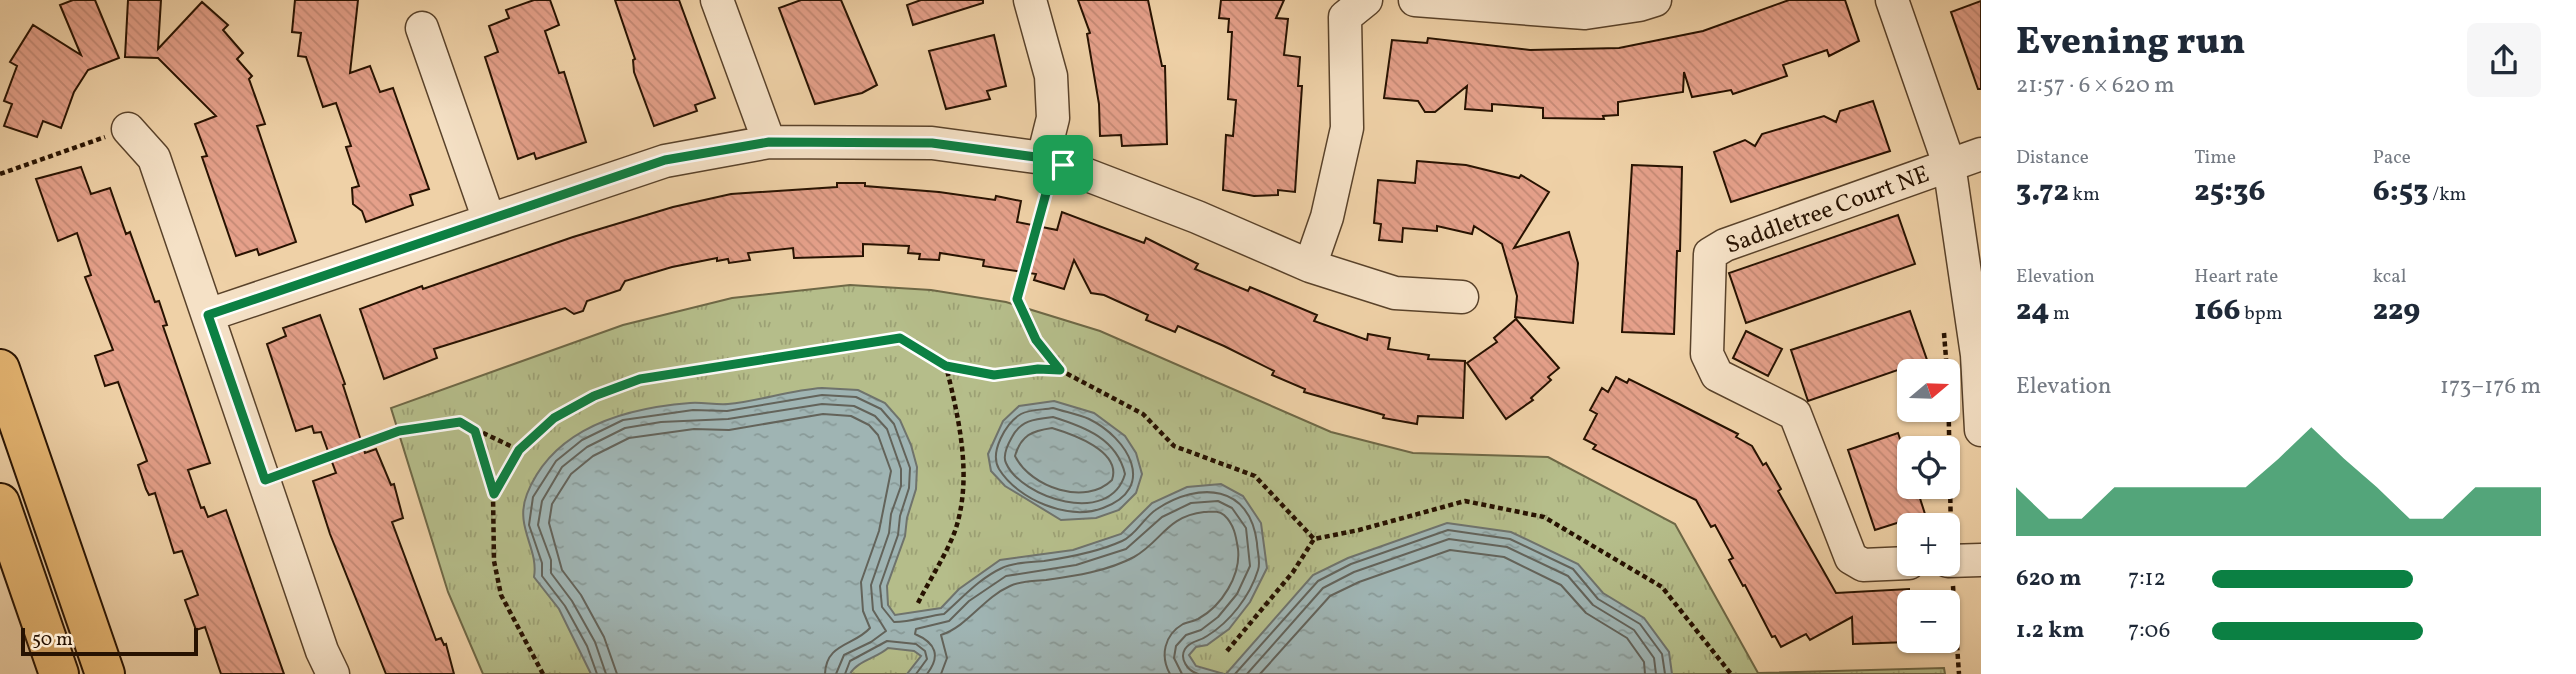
<!DOCTYPE html>
<html lang="en">
<head>
<meta charset="utf-8">
<style>
	body { margin:0; font-family:Vollkorn,serif; background:#f6f6f7; color:#1f2937; height:100vh; display:flex; flex-direction:column; font-size:26px; white-space:nowrap }
	* { box-sizing:border-box; margin:0 }
	p { font-size:23px; color:#747a83 }
	.icon { flex:none; width:38px; height:38px; fill:none; stroke:currentColor; stroke-width:2; stroke-linecap:round; stroke-linejoin:round }
	.map { position:relative; flex:1; overflow:hidden }
	.panel { display:flex; flex-direction:column; background:#fff; width:595px }
	.panel>* { flex:none }
	.needle { width:46px; rotate:71deg }
	.tools { position:absolute; left:1897px; top:359px; display:grid; gap:14px }
	.tools a { display:grid; place-items:center; width:63px; height:63px; border-radius:10px; background:#fff; box-shadow:0 2px 5px #0004; font-size:35px }
	.scale { position:absolute; left:21px; bottom:18px; width:177px; box-sizing:border-box; padding-left:7px; border:4px solid #271201; border-top:0; font-size:19px; line-height:24px; white-space:nowrap; color:#271201; -webkit-text-stroke:5px #f5e1c6; paint-order:stroke }
	.pin { position:absolute; display:grid; place-items:center; width:60px; height:60px; color:#fff; margin:-30px; border-radius:14px; box-shadow:0 4px 10px #0006 }
	.round { display:grid; place-items:center; flex:none; width:74px; height:74px; border-radius:10px; background:#f6f6f7 }
	.overview { display:flex; align-items:center; justify-content:space-between; height:119px; padding:0 35px }
	h1 { font-size:38px; font-weight:800; line-height:52px }
	.figures { display:grid; grid-template-columns:repeat(3,1fr); gap:10px; height:119px; padding:7px 35px }
	.figures div { display:grid; align-content:center }
	.figures b { font-size:30px; font-weight:800 }
	.figures small { font-size:19px; font-weight:400 }
	.figures p { font-size:19px }
	.chart { height:196px; padding:14px 35px }
	.chart p { display:flex; justify-content:space-between }
	.chart svg { width:100%; height:126px; margin-top:7px; fill:#0b8043; opacity:.7 }
	ul { padding:0 35px; list-style:none; font-size:23px }
	li { display:grid; grid-template-columns:112px 84px 1fr; align-items:center; height:52px }
	li i { height:18px; border-radius:9px; background:#0b8043 }
	main { display:flex; flex:1; min-height:0 }
	.map>svg:first-child { display:block }
	.park { fill:url(#park-tufts); stroke:#6e6846; stroke-width:2 }
	.water { fill:url(#water-ripples); stroke:#6f736c; stroke-width:2 }
	.lines { fill:none; stroke-linecap:round; stroke-linejoin:round }
	.shore { stroke:#63635a; stroke-width:2 }
	.building { fill:url(#building-back-hatch); stroke:#271201; stroke-width:2 }
	.minor-casing { stroke:#59422a; stroke-width:35 }
	.major-casing { stroke:#271201; stroke-width:42 }
	.path { stroke:#271201; stroke-width:4.5; stroke-dasharray:5 3.5; stroke-linecap:butt }
	.minor { stroke:#f5e1c6; stroke-width:32 }
	.major { stroke:#e8b874; stroke-width:38 }
	.route-casing { stroke:#fff; stroke-width:14 }
	.route { stroke:#0b8043; stroke-width:9 }
	.labels { text-anchor:middle; stroke-width:5; stroke-linejoin:round; paint-order:stroke }
	.street-label { font-size:24px; fill:#271201; stroke:#f5e1c6 }
</style>
</head>
<body>
<main>
<div class="map">
<svg width="1981" height="674" viewBox="0 0 1981 674">
	<defs>
		<pattern id="park-tufts" width="24" height="20" patternUnits="userSpaceOnUse" patternTransform="scale(1.75)"><rect width="24" height="20" fill="#b5bd8a"/><path d="M3 7l-1-3M5 7V3M7 7l1-3M15 17l-1-3M17 17v-4M19 17l1-3" fill="none" stroke="#9ca175"/></pattern>
		<pattern id="water-ripples" width="26" height="14" patternUnits="userSpaceOnUse" patternTransform="scale(1.75)"><rect width="26" height="14" fill="#9fb4b3"/><path d="M2 4q2-2 4 0t4 0M15 11q2-2 4 0t4 0" fill="none" stroke="#899a98"/></pattern>
		<pattern id="building-back-hatch" width="6" height="6" patternUnits="userSpaceOnUse" patternTransform="scale(1.75)"><rect width="6" height="6" fill="#e5a08a"/><path d="M-1 5l2 2M0 0l6 6M5-1l2 2" fill="none" stroke="#c48975"/></pattern>
	</defs>
	<rect width="100%" height="100%" fill="#efd1a7"/>
	<filter id="stains"><feTurbulence type="fractalNoise" baseFrequency=".00286" numOctaves="4"/><feColorMatrix values="0 0 0 0 .2 0 0 0 0 .09 0 0 0 0 .02 0 0 0 .5 -.17"/></filter>
	<radialGradient id="worn" r=".72"><stop offset=".6" stop-color="#630" stop-opacity="0"/><stop offset="1" stop-color="#630" stop-opacity=".3"/></radialGradient>
	<!-- park -->
	<path class="park" d="M850,285L931,290L1006,302L1100,331L1331,432L1413,453L1548,457L1675,524L1758,673L1944,668L1945,674H483L448,592L391,408L623,325L732,298Z"/>
	<!-- water -->
	<path class="water" d="M822,388L858,390L885,403L900,420L911,445L917,467L916,489L907,518L905,536L887,586L888,605L895,615L941,608L959,589L1000,560L1073,550L1121,534L1152,503L1187,487L1221,484L1243,496L1261,523L1267,568L1250,602L1229,629L1207,645L1196,647L1189,655L1196,666L1224,674H907L921,656L914,651L888,648C877,658 857,661 850,674H591L559,609L534,577C539,548 514,527 527,494C553,428 626,408 690,403C703,402 715,405 728,404C760,401 790,390 822,388Z
		M1054,401L1094,413L1125,436L1136,453L1142,474L1136,493L1119,510L1096,518L1061,520L1005,486L991,471L988,454L1003,421L1019,406Z
		M1447,523L1511,532L1578,564L1603,593L1644,618L1669,652L1672,674H1226L1313,575L1348,558Z"/>
	<g class="lines">
		<!-- shore -->
		<path class="shore" d="M1053,408C1065,412 1078,414 1089,419C1128,438 1158,488 1103,508C1069,521 1018,500 999,469C989,452 1006,423 1021,414C1030,409 1044,410 1053,408Z
			M1053,417C1085,427 1117,439 1125,474C1110,527 1021,498 1006,463C1002,455 1008,444 1012,437C1021,420 1035,419 1053,417Z
			M1052,428C1072,434 1122,451 1112,480C1086,506 1031,488 1015,456C1021,435 1032,431 1052,428Z
			M597,674L587,646L565,606L542,576V563L529,525L533,497L556,461L582,440L623,420L693,410L727,411L822,395L856,397L881,409L894,424L910,468L909,488L900,516L898,535L880,586L882,607L894,622C911,622 927,616 944,614C962,598 980,578 1002,568C1014,562 1032,562 1044,561C1071,557 1098,552 1122,541C1136,535 1144,517 1157,509C1200,481 1250,485 1257,543C1257,551 1261,562 1258,570C1250,596 1230,622 1207,636C1199,642 1191,640 1185,649C1179,659 1188,671 1198,674
			M606,674L595,642L572,601L551,573V560L538,525L542,501L562,467L587,447L625,428L661,422L728,419L822,404L854,406L875,416L887,429L901,469V486L891,514L889,533L871,585L873,610L886,631L871,642L844,655L836,674
			M617,674L604,637L581,595L562,570L549,523L552,504L571,474L593,456L629,438L694,429L729,430L823,414L851,416L869,425L878,435L891,471L879,531L861,582L863,611L870,628C854,646 826,643 825,674
			M845,674L850,661L887,641L916,644L925,651L927,659L916,674
			M927,674C941,656 936,643 915,634L916,629L949,621L969,601L1006,576L1076,565L1126,549L1162,517L1191,503L1218,501L1232,508L1246,528L1250,566L1237,594L1218,617L1201,630L1186,635L1176,646L1174,658L1182,674
			M941,674L947,658L941,635C968,626 983,598 1010,586C1020,581 1035,581 1046,580C1075,576 1108,571 1134,557C1161,542 1167,516 1204,512C1211,512 1218,510 1224,515C1234,524 1236,536 1238,549C1241,575 1222,606 1198,619C1194,621 1188,622 1183,624C1164,635 1160,656 1170,674
			M1235,674L1318,581L1351,564L1448,530L1510,539L1573,569L1598,599L1640,624L1662,654L1665,674
			M1247,674L1323,588L1354,572L1449,539L1507,547L1568,576L1593,605L1634,630L1654,658L1656,674
			M1260,674L1330,596L1359,582L1450,550L1504,557L1561,585L1586,613L1627,638L1644,662L1645,674"/>
	</g>
	<!-- building -->
	<path class="building" d="M73,0H95L119,58L88,70L74,92L61,128L43,121L37,137L4,126L12,104L4,101L17,66L10,62L33,25L81,55L60,5Z
		M128,0H161L158,49L202,2L228,25L223,30L243,53L237,59L252,76L249,79L265,124L257,126L296,242L259,255L257,249L236,256L202,157L207,156L195,124L216,116L158,58L125,57Z
		M295,0H358L350,73L370,66L380,92L393,88L429,189L410,195L413,205L366,222L362,211L353,204L352,188L359,186L346,147L351,146L336,103L323,107L306,57L298,56L301,33L292,32Z
		M534,0H550L559,25L545,31L559,73L564,72L586,142L536,159L534,153L518,159L485,57L498,52L489,26L509,18L506,10Z
		M615,0H679L715,98L695,105L697,111L654,126L634,72L633,60L635,59Z
		M801,0H841L877,85L862,93L815,104L779,8Z
		M921,0H983V3L913,25L907,5Z
		M1078,0H1148L1162,66H1165L1167,144L1122,146L1121,135L1100,136L1099,104L1087,34L1090,33Z
		M1221,0H1284L1276,18L1288,19L1284,55L1300,57L1298,86H1302L1295,192L1278,190V195L1254,196L1223,190L1226,135L1233,136L1236,100L1228,99L1232,32H1228L1229,19L1219,18Z
		M1789,0H1845L1859,41L1829,56L1827,50L1783,65L1787,76L1733,94L1731,90L1692,97L1684,72L1683,92L1618,102V115L1603,116L1604,119L1543,118V108L1492,104V111L1465,109L1467,86L1435,112H1425L1418,101L1384,98L1392,40L1427,43L1428,38L1530,50L1619,48L1703,31Z
		M1981,1V89H1978L1951,12Z
		M994,35L1006,86L987,91L990,99L946,109L929,51Z
		M1873,101L1890,151L1731,202L1714,152L1745,140L1755,146L1762,134L1824,116L1836,122L1840,111Z
		M1417,161L1466,165L1519,178L1521,175L1549,192L1514,248L1569,232L1578,263L1573,323L1515,317L1517,296L1502,244L1474,226L1472,234L1437,226V231L1403,228L1402,242L1379,240L1381,224L1374,223L1378,180L1415,183Z
		M1632,165L1682,167L1680,251H1677L1674,334L1622,332Z
		M81,167L91,194L110,188L126,234L130,232L155,302L159,301L167,325L163,326L210,463L188,470L201,508L204,507L208,517L226,510L284,674H221L205,627L196,630L185,600L198,595L182,551L174,553L155,493L149,495L146,489L138,465L147,461L118,382L105,386L95,356L113,350L85,277L91,275L77,233L58,241L36,179Z
		M837,183H865V186L939,192L995,200L996,196L1021,201L1017,222L1057,230L1062,212L1144,243L1146,238L1198,264L1195,269L1248,291L1250,287L1317,315L1314,321L1367,340L1368,334L1390,338L1388,349L1429,355L1428,359L1465,361L1463,418L1418,416L1417,424L1383,418L1384,415L1304,392L1305,389L1272,375L1274,371L1224,346L1178,326L1175,332L1146,320L1148,315L1104,295L1091,293L1074,260L1064,289L1034,280L1036,274L983,266L984,260L940,253L939,260L919,259L920,254L908,253L909,246L863,244V256L794,258L793,248L748,253L750,260L729,263L728,259L717,261V258L672,267L625,281L620,290L587,301L583,311L574,314L565,308L434,349L437,358L384,379L360,309L422,286L423,289L573,237L673,207L731,194L837,187Z
		M1898,215L1915,264L1746,323L1729,273Z
		M1910,311L1927,360L1808,401L1791,350Z
		M320,315L345,384L343,385L365,453L376,449L391,485L394,484L403,518L392,522L436,640L441,638L444,645L446,644L454,674H386L330,534L313,481L336,473L321,432L314,433L312,426L296,431L267,344L286,336L283,328Z
		M1516,319L1559,368L1548,377L1551,380L1531,398L1533,400L1506,419L1467,363L1497,342L1494,338Z
		M1746,331L1782,349L1768,376L1733,358Z
		M1616,377L1627,383L1629,379L1681,405L1738,434L1736,437L1752,446L1763,465L1766,463L1781,489L1778,491L1836,593L1909,589V642L1853,644L1852,617L1810,640L1806,634L1781,647L1775,636L1772,637L1745,585L1743,586L1729,560L1733,558L1715,525L1711,527L1696,500L1593,449L1596,445L1584,439L1597,414L1590,410L1602,388L1608,392Z
		M1898,433L1909,466V486H1916L1925,514L1875,530L1848,450Z"/>
	<g class="lines">
		<defs>
			<path id="minor" d="M717,0L769,142
				M1030,0L1051,76L1053,118L1043,158
				M1415,0L1585,13L1639,5L1655,0
				M1892,0L1949,164L1977,355L1981,430
				M422,28L489,220
				M128,129L154,158L322,651L333,674
				M1310,266L1327,217L1347,128L1345,17L1366,0
				M208,315L665,161L769,142L932,143L1043,158L1197,217L1310,266L1395,293L1462,297
				M1948,561L1981,560
				M1909,563L1863,565L1851,558L1795,414L1717,375L1707,354L1710,254L1725,245L1981,154"/>
			<path id="major" d="M0,369L105,674
				M0,503L59,674"/>
		</defs>
		<!-- minor casing -->
		<use href="#minor" class="minor-casing"/>
		<!-- major casing -->
		<use href="#major" class="major-casing"/>
		<!-- path -->
		<path class="path" d="M0,174L105,137
			M1048,186L1017,299L1036,340L1060,370
			M1944,333L1947,371
			M1948,379L1951,535
			M476,432L493,494
			M289,471L399,431L460,422L519,450
			M1953,586L1959,674
			M918,603C930,579 946,555 955,531C973,478 959,419 946,366
			M1227,651L1293,572L1314,539
			M543,674L501,595L494,561L493,494L519,450L553,418L594,396L640,379L900,338L946,366L994,375L1038,369L1060,370L1143,414L1174,446L1255,476L1314,539L1359,530L1465,501L1544,517L1662,587L1731,674"/>
		<!-- minor -->
		<use href="#minor" class="minor"/>
		<!-- major -->
		<use href="#major" class="major"/>
	</g>
	<g class="lines">
		<defs>
			<path id="route" d="M769,142L932,143L1043,158L1063,165L1048,186L1017,299L1036,340L1060,370L1038,369L994,375L946,366L900,338L640,379L594,396L554,418L519,450L494,494L475,431L460,422L399,431L265,480L208,315L665,160Z"/>
		</defs>
		<!-- route casing -->
		<use href="#route" class="route-casing"/>
		<!-- route -->
		<use href="#route" class="route"/>
	</g>
	<g class="labels">
		<!-- street labels -->
		<g class="street-label">
			<text transform="translate(1827 209) rotate(-20)" y="8">Saddletree Court NE</text>
		</g>
	</g>
	<rect width="100%" height="100%" filter="url(#stains)"/>
	<rect width="100%" height="100%" fill="url(#worn)"/>
</svg>
<div class="tools">
<a><svg class="needle" viewBox="-14 -14 28 28"><path d="M0-13l5 13h-10z" fill="#e53935"/><path d="M0 13l5-13h-10z" fill="#747a83"/></svg></a>
<a><svg class="icon" aria-label="locate" viewBox="0 0 24 24"><circle cx="12" cy="12" r="6"/><path d="M12 2v4M12 18v4M2 12h4M18 12h4"/></svg></a>
<a>+</a>
<a>−</a>
</div>
<div class="scale">50 m</div>
<div class="pin" style="left:1063px;top:165px;background:#1e9e55"><svg class="icon" aria-label="arrive" viewBox="0 0 24 24"><path d="M6 21V4h12l-3 4 3 4H6"/></svg></div>
</div>
<section class="panel">
<div class="overview"><div><h1>Evening run</h1><p>21:57 · 6 × 620 m</p></div><a class="round"><svg class="icon" aria-label="share" viewBox="0 0 24 24"><path d="M12 15V3M7 8l5-5 5 5M5 13v7h14v-7"/></svg></a></div>
<div class="figures">
<div><p>Distance</p><b>3.72<small> km</small></b></div>
<div><p>Time</p><b>25:36</b></div>
<div><p>Pace</p><b>6:53<small> /km</small></b></div>
</div>
<div class="figures">
<div><p>Elevation</p><b>24<small> m</small></b></div>
<div><p>Heart rate</p><b>166<small> bpm</small></b></div>
<div><p>kcal</p><b>229</b></div>
</div>
<div class="chart"><p><span>Elevation</span>173–176 m</p>
<svg viewBox="0 0 160 44" preserveAspectRatio="none"><path d="M0 44V27L10 38L20 38L30 27L40 27L50 27L60 27L70 27L80 17L90 6L100 17L110 27L120 38L130 38L140 27L150 27L160 27V44z"/></svg>
</div>
<ul>
<li><b>620 m</b>7:12<i style="width:61%"></i></li>
<li><b>1.2 km</b>7:06<i style="width:64%"></i></li>
</ul>
</section>
</main>
</body>
</html>
